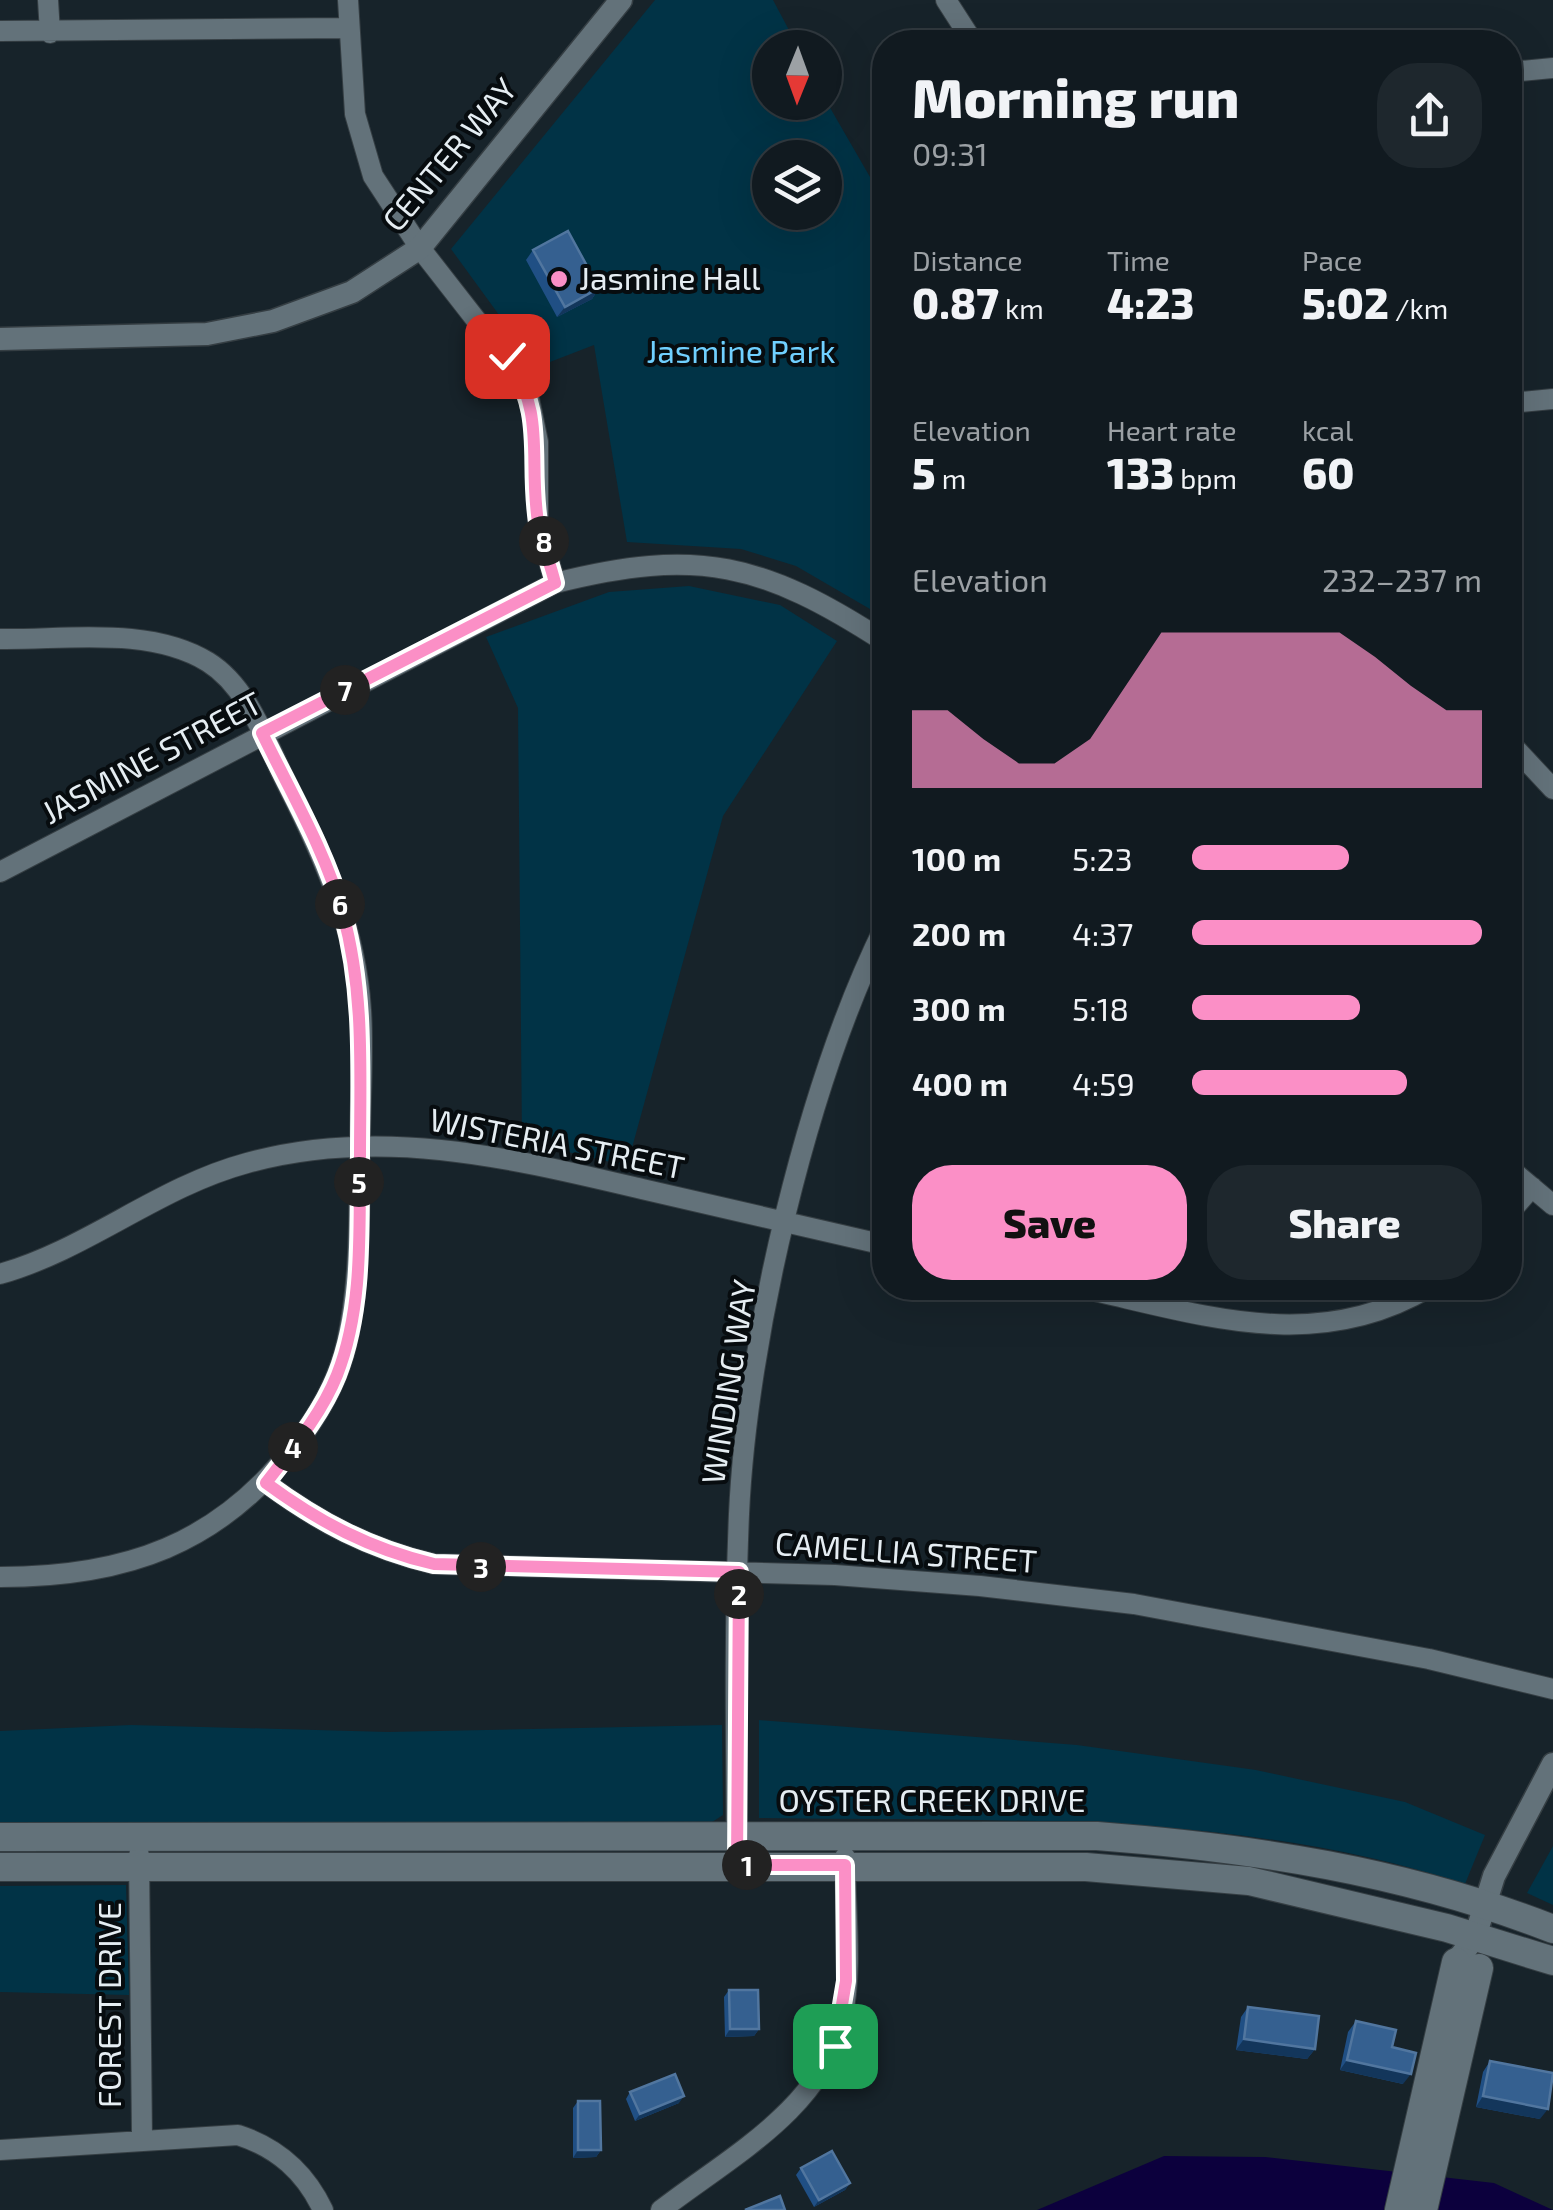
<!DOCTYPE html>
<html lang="en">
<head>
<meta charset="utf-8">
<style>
	body { margin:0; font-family:"Exo 2",sans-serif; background:#1e272d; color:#f1f3f6; height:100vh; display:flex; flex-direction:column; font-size:38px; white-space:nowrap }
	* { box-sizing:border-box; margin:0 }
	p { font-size:32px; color:#9ca1a5 }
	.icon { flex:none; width:55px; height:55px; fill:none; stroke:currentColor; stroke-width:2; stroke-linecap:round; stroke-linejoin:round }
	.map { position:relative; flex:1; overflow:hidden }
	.side { position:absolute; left:872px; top:30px; width:650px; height:1270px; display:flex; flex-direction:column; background:#111a20; border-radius:40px; box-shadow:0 10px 40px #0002,0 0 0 2px #30383e }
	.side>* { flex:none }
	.needle { width:65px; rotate:181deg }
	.tools { position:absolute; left:752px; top:30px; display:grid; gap:20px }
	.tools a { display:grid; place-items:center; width:90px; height:90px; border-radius:50%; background:#111a20; box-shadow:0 10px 40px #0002,0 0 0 2px #30383e; font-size:50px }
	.pin { position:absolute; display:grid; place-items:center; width:85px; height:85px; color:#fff; margin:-42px; border-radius:20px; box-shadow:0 5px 15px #0006 }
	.km { position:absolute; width:50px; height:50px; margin:-25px; border-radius:50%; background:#222; color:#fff; font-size:28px; line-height:50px; text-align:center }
	.round { display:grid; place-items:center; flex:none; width:105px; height:105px; border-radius:40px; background:#1e272d }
	.head { display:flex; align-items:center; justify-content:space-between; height:170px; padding:0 40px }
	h1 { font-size:55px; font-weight:800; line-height:75px }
	.stats { display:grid; grid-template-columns:repeat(3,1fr); gap:15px; height:170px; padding:10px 40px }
	.stats div { display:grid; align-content:center }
	.stats b { font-size:42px; font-weight:800 }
	.stats small { font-size:28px; font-weight:400 }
	.stats p { font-size:28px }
	.chart { height:280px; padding:20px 40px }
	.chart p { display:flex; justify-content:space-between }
	.chart svg { width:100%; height:180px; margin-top:10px; fill:#fb8fc6; opacity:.7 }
	.button { display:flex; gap:20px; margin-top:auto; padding:20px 40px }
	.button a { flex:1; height:115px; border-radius:40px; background:#fb8fc6; color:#111; font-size:40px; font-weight:800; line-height:115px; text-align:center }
	.button a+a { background:#1e272d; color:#f1f3f6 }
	ul { padding:0 40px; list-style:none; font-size:32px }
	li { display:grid; grid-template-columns:160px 120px 1fr; align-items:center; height:75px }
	li i { height:25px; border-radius:12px; background:#fb8fc6 }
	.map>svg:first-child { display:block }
	.green { fill:#013346; fill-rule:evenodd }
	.water { fill:#0c003d }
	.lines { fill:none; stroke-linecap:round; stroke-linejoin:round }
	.minor-casing { stroke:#353e43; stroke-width:22 }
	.tertiary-casing { stroke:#353e43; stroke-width:25 }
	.secondary-casing { stroke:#353e43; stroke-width:30 }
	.minor { stroke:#63727a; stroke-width:20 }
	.tertiary { stroke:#63727a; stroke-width:22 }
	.secondary { stroke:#63727a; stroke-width:28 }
	.wall { fill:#204f84 }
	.shaded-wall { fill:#13365b }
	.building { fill:#356090; stroke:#51769f; stroke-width:2.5 }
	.route-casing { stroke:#fff; stroke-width:20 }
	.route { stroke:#fb8fc6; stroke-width:12 }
	.poi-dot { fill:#fb8fc6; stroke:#070c0f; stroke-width:4 }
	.labels { text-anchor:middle; stroke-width:8; stroke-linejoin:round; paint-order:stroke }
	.street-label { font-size:32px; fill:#e5edf2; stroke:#070c0f }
	.poi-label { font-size:32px; fill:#e5edf2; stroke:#070c0f; text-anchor:start }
	.park-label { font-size:32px; fill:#70d0ff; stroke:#070c0f }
</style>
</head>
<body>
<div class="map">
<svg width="1553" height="2210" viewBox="0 0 1553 2210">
	<rect width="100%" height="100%" fill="#17232a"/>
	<!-- green -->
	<path class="green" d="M655,0H773L798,47L770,48V102H825V99L885,203L882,616L796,566L741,549L627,542L594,345L537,367L451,249ZM770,158H825V212H770Z
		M689,586L780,605L837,641L723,816L627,1166L522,1141L518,708L486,637L609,592Z
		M759,1720L1077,1745L1256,1770L1405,1802L1485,1835L1465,1884C1236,1809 996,1822 759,1818Z
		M131,1725L388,1732L722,1725L723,1815L709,1824L0,1827V1731Z
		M1553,1846V1905L1527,1893Z
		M126,1885L129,1995L0,1992V1886Z"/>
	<!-- water -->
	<path class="water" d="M1164,2156L1265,2157L1494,2183L1553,2210H1037Z"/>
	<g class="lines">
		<defs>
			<path id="minor" d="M48,0L50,33
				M348,0L355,114L373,176L420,248L526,384L538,442V521L555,583
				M946,0L973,42
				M0,31L347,28
				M1510,72L1553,68
				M1510,403L1553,399
				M0,639C66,640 149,626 208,662C250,688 267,746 289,788C324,857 356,930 361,1010C364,1055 360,1101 360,1146C359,1212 361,1278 347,1342C339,1378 319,1414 297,1443C219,1545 125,1577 0,1577
				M1510,743L1553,789
				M0,872L555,583C698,547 763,563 885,642
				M1510,1169L1553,1205
				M1510,1212L1532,1187
				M0,1274C88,1249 158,1187 247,1163C381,1126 510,1158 642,1189C723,1208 804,1227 885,1245
				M1081,1288C1200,1314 1314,1355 1428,1288
				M266,1483C319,1522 369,1549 434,1564L835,1575L980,1586L1134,1604L1429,1659L1553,1689
				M139,1855L142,2138
				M737,1865C736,1748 734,1631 739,1514C747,1338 807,1084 885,926
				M0,2150L238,2135C278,2148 305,2172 323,2210
				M661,2210C728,2158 824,2108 842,2019C853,1968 845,1909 845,1857"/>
			<path id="tertiary" d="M0,339L207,334L273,321L352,292L420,248L621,0
				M1456,1962L1475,1937L1494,1876L1553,1764"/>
			<path id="secondary" d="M0,1837L1097,1836C1253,1848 1405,1871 1553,1929
				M0,1867H1086L1249,1881L1447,1928L1553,1961
				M1399,2210L1456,1962
				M1423,2210L1479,1968"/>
		</defs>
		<!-- minor casing -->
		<use href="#minor" class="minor-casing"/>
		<!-- tertiary casing -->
		<use href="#tertiary" class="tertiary-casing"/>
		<!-- secondary casing -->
		<use href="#secondary" class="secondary-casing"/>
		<!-- minor -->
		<use href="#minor" class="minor"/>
		<!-- tertiary -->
		<use href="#tertiary" class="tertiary"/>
		<!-- secondary -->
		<use href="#secondary" class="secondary"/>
	</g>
	<!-- wall -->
	<path class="wall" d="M533,250L599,288L592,299L557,317L526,260Z
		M729,1990L759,2029L754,2036L725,2037L724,1997Z
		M1248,2007L1315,2049L1307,2059L1236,2050L1241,2017Z
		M1356,2021L1392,2047L1403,2084L1340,2070L1348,2032Z
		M1490,2061L1540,2119L1476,2107L1483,2072Z
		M630,2092L679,2103L635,2121L626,2099Z
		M578,2101L601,2150L596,2157L573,2158V2108Z
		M801,2168L850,2183L845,2190L814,2207L796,2175Z"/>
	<!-- shaded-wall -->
	<path class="shaded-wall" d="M599,288L592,299L557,317L565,307Z
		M730,2029H759L754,2036L725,2037Z
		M1244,2039L1315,2049L1307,2059L1236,2050Z
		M1347,2060L1411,2074L1403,2084L1340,2070Z
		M684,2096L679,2103L635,2121L640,2114Z
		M1483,2096L1548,2109L1540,2119L1476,2107Z
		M578,2150H601L596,2157L573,2158Z
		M850,2183L845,2190L814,2207L819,2200Z"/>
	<!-- building -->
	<path class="building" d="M568,231L599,288L565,307L533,250Z
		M729,1990H758L759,2029H730Z
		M1248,2007L1319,2016L1315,2049L1244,2039Z
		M1356,2021L1396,2030L1392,2047L1416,2053L1411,2074L1347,2060Z
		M1490,2061L1553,2073L1548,2109L1483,2096Z
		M675,2074L684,2096L640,2114L630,2092Z
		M578,2101H600L601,2150H578Z
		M832,2151L850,2183L819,2200L801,2168Z
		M780,2196L785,2210H745Z"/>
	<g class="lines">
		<defs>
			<path id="route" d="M507,356C547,416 528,457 538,522C542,543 550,563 555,583L262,733C291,793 325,850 343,914C365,994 360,1074 360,1156C359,1228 364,1306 337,1375C321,1415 292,1449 266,1483C319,1522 370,1549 434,1564L739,1572L737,1865H845L846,1981L835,2046"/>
		</defs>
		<!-- route casing -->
		<use href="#route" class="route-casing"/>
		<!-- route -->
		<use href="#route" class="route"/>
	</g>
	<!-- markers -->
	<circle class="poi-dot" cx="559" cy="279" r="10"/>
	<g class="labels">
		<!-- street labels -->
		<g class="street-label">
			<text transform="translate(450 155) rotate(-50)" y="11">CENTER WAY</text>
			<text transform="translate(152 758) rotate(-28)" y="11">JASMINE STREET</text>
			<text transform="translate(557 1144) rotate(11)" y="11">WISTERIA STREET</text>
			<text transform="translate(729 1382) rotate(-81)" y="11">WINDING WAY</text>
			<text transform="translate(906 1553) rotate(4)" y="11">CAMELLIA STREET</text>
			<text x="932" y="1812">OYSTER CREEK DRIVE</text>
			<text transform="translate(110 2005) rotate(-90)" y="11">FOREST DRIVE</text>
		</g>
		<!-- poi labels -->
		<g class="poi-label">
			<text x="579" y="290">Jasmine Hall</text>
		</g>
		<!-- park labels -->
		<g class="park-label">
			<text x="741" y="363">Jasmine Park</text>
		</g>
	</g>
</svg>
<div class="tools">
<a><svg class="needle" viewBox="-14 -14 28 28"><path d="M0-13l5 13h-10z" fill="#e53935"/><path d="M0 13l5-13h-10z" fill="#9ca1a5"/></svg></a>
<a><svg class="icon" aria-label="layers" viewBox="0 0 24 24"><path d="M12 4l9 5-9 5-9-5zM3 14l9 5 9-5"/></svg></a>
</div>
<div class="pin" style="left:835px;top:2046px;background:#1e9e55"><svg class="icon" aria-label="arrive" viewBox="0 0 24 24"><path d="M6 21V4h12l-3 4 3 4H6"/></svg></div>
<div class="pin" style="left:507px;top:356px;background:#d93025"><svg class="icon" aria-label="check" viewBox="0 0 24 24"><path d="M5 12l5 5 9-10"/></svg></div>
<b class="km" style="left:747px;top:1865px">1</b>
<b class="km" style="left:739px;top:1594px">2</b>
<b class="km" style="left:481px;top:1567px">3</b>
<b class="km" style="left:293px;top:1447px">4</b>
<b class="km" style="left:359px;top:1182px">5</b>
<b class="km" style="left:340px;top:904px">6</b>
<b class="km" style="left:345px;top:690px">7</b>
<b class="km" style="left:544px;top:541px">8</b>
<section class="side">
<div class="head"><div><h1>Morning run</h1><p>09:31</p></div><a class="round"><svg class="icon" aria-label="share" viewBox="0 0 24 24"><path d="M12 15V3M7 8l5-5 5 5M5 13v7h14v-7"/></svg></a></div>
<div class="stats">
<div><p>Distance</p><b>0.87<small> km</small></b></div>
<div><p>Time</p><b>4:23</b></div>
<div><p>Pace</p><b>5:02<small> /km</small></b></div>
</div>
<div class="stats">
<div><p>Elevation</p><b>5<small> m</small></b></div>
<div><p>Heart rate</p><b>133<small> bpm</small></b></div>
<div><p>kcal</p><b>60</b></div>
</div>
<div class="chart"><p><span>Elevation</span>232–237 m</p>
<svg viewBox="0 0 160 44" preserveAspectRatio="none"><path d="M0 44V25L10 25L20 32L30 38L40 38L50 32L60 19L70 6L80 6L90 6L100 6L110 6L120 6L130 12L140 19L150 25L160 25V44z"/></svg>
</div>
<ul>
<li><b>100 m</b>5:23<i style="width:54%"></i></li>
<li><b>200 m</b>4:37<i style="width:100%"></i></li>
<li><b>300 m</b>5:18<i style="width:58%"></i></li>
<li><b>400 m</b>4:59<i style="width:74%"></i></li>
</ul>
<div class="button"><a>Save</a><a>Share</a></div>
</section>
</div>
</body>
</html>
